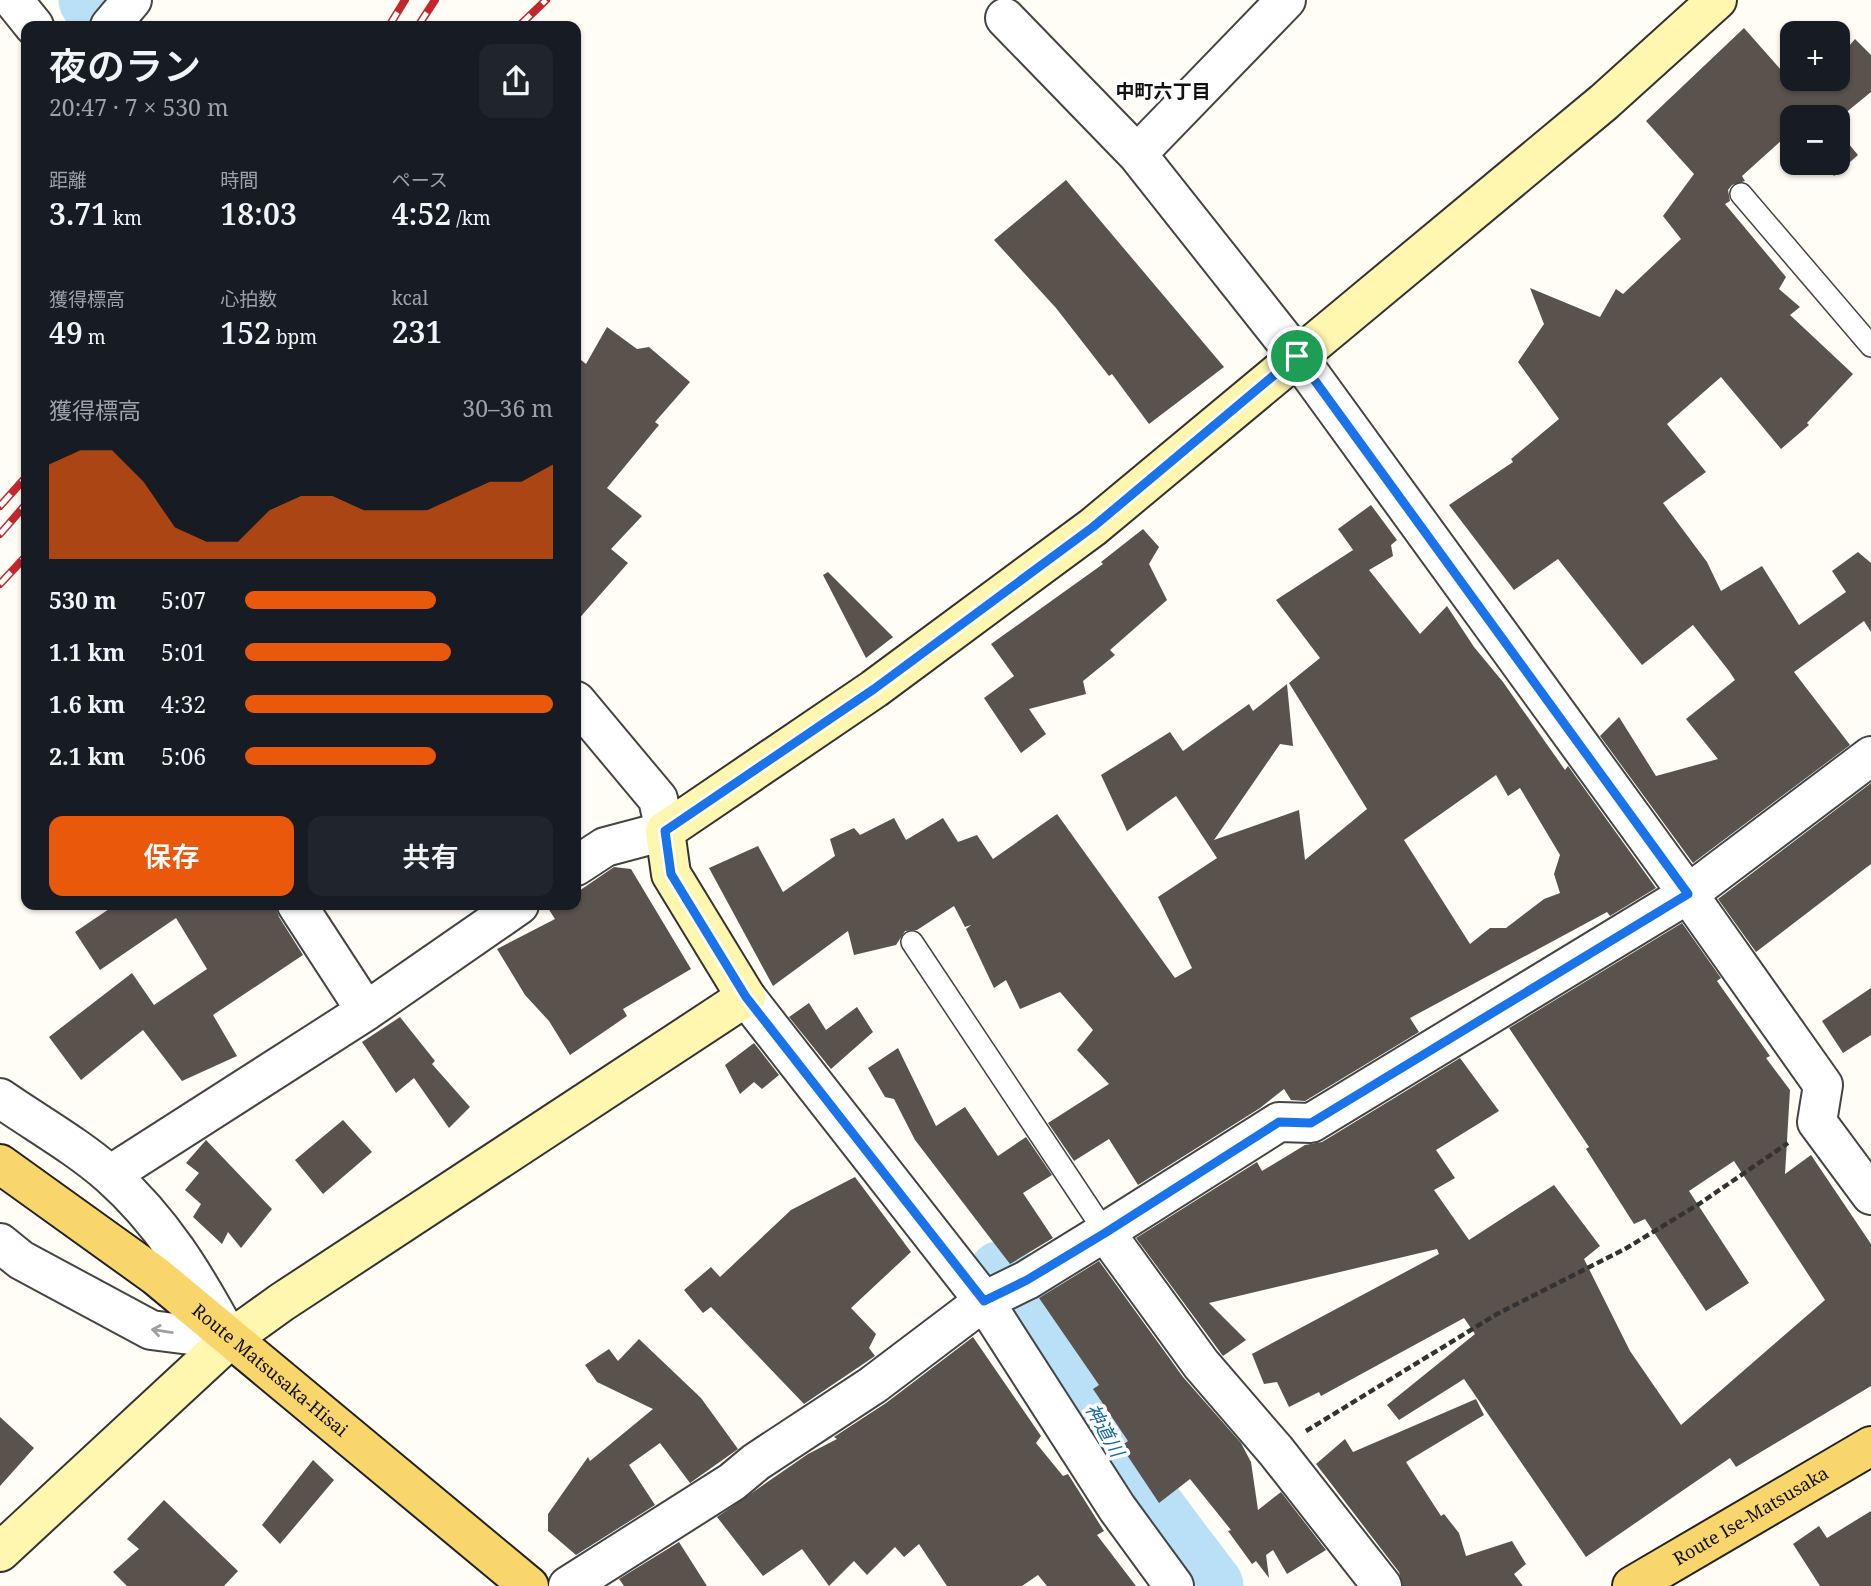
<!DOCTYPE html>
<html lang="ja">
<head>
<meta charset="utf-8">
<style>
	body { margin:0; font-family:"Noto Serif","Noto Sans JP",serif; background:#20242c; color:#f1f3f6; height:100vh; display:flex; flex-direction:column; font-size:26px; white-space:nowrap }
	* { box-sizing:border-box; margin:0 }
	p { font-size:23px; color:#9ea1a6 }
	.icon { flex:none; width:38px; height:38px; fill:none; stroke:currentColor; stroke-width:2; stroke-linecap:round; stroke-linejoin:round }
	.map { position:relative; flex:1; overflow:hidden }
	.drawer { position:absolute; left:21px; top:21px; width:560px; height:889px; display:flex; flex-direction:column; background:#171b24; border-radius:14px; box-shadow:0 2px 5px #0004 }
	.drawer>* { flex:none }
	.fabs { position:absolute; left:1780px; top:21px; display:grid; gap:14px }
	.fabs a { display:grid; place-items:center; width:70px; height:70px; border-radius:14px; background:#171b24; box-shadow:0 2px 5px #0004; font-size:35px }
	.pin { position:absolute; display:grid; place-items:center; width:60px; height:60px; color:#fff; margin:-30px; border:4px solid #fff; border-radius:50%; box-shadow:0 2px 7px #0007 }
	.round { display:grid; place-items:center; flex:none; width:74px; height:74px; border-radius:14px; background:#20242c }
	.overview { display:flex; align-items:center; justify-content:space-between; height:119px; padding:0 28px }
	h1 { font-size:38px; font-weight:600; line-height:52px }
	.metrics { display:grid; grid-template-columns:repeat(3,1fr); gap:10px; height:119px; padding:7px 28px }
	.metrics div { display:grid; align-content:center }
	.metrics b { font-size:30px; font-weight:600 }
	.metrics small { font-size:19px; font-weight:400 }
	.metrics p { font-size:19px }
	.chart { height:196px; padding:14px 28px }
	.chart p { display:flex; justify-content:space-between }
	.chart svg { width:100%; height:126px; margin-top:7px; fill:#ea580c; opacity:.7 }
	.action { display:flex; gap:14px; margin-top:auto; padding:14px 28px }
	.action a { flex:1; height:80px; border-radius:14px; background:#ea580c; color:#fff; font-size:28px; font-weight:600; line-height:80px; text-align:center }
	.action a+a { background:#20242c; color:#f1f3f6 }
	ul { padding:0 28px; list-style:none; font-size:23px }
	li { display:grid; grid-template-columns:112px 84px 1fr; align-items:center; height:52px }
	li i { height:18px; border-radius:9px; background:#ea580c }
	.map>svg:first-child { display:block }
	.lines { fill:none; stroke-linecap:round; stroke-linejoin:round }
	.river { stroke:#b9e0f7; stroke-width:65 }
	.building { fill:#5a524d; fill-rule:evenodd }
	.lane-casing { stroke:#444; stroke-width:24 }
	.street-casing { stroke:#444; stroke-width:42 }
	.secondary-casing { stroke:#333; stroke-width:42 }
	.primary-casing { stroke:#222; stroke-width:42 }
	.path { stroke:#333; stroke-width:4.5; stroke-dasharray:7 3.5; stroke-linecap:butt }
	.lane { stroke:#fff; stroke-width:21 }
	.street { stroke:#fff; stroke-width:38 }
	.secondary { stroke:#fff6b0; stroke-width:38 }
	.primary { stroke:#f9d66b; stroke-width:38 }
	.rail-casing { stroke:#c4262e; stroke-width:8 }
	.rail { stroke:#fff; stroke-width:5; stroke-dasharray:16; stroke-linecap:butt }
	.oneway { stroke:#a0a0a0 }
	.route-casing { stroke:#fff; stroke-width:14 }
	.route { stroke:#1a73e8; stroke-width:9 }
	.labels { text-anchor:middle; stroke-width:7; stroke-linejoin:round; paint-order:stroke }
	.street-label { font-size:18px; fill:#111; stroke:#fff }
	.neighbourhood-label { font-size:19px; font-weight:bold; fill:#111; stroke:#fff }
	.water-label { font-size:19px; font-style:italic; fill:#1768a6; stroke:#fff }
</style>
</head>
<body>
<div class="map">
<svg width="1871" height="1586" viewBox="0 0 1871 1586">
	<rect width="100%" height="100%" fill="#fffdf5"/>
	<g class="lines">
		<!-- river -->
		<path class="river" d="M91,0L111,26
			M1001,1273C1057,1332 1088,1405 1130,1474C1153,1513 1184,1549 1211,1586"/>
	</g>
	<!-- building -->
	<path class="building" d="M1744,28L1789,79H1838V59L1855,39L1871,55V92L1838,119L1792,117V131L1742,176L1745,181L1732,185L1728,190L1730,201L1725,204L1786,277L1779,289L1800,307L1790,315L1853,374L1807,423L1809,425L1781,449L1721,377L1667,424L1706,472L1663,503L1707,562L1721,591L1762,566L1799,625L1846,592L1832,571L1858,552L1871,563V632L1864,621L1794,672L1850,745L1693,863L1600,736L1619,717L1656,776L1718,759L1686,719L1735,680L1729,671L1693,625L1642,665L1558,559L1514,590L1449,505L1513,462L1511,459L1559,419L1518,362L1544,324L1530,288L1600,317L1616,289L1623,294L1681,239L1663,216L1694,174L1646,121Z
		M1838,131L1858,155L1834,176L1823,163H1838Z
		M1066,180L1224,367L1149,424L1112,374L1109,376L1056,308L994,240Z
		M607,327L637,349L649,347L690,382L655,422L659,425L607,488L642,516L611,549L628,563L576,622V356L586,364Z
		M1371,505L1397,540L1391,545L1393,556L1369,570L1420,634L1447,606L1474,647L1503,682L1565,770L1568,766L1656,888L1610,916L1607,912L1410,1018L1419,1032L1305,1101L1291,1100L1284,1089L1260,1108L1138,1185L1109,1139L1074,1161L1048,1123L1109,1084L1077,1050L1093,1030L1060,992L1020,1009L1006,980L994,988L966,929L971,925L965,927L954,906L917,930L905,931L896,945L854,955L848,931L773,986L709,868L758,846L783,892L835,856L830,839L854,828L860,835L894,818L906,840L943,818L958,842L977,835L993,859L1057,814L1175,978L1192,968L1158,897L1217,858L1176,796L1127,831L1101,775L1170,732L1183,751L1249,704L1253,711L1287,684L1293,746L1280,744L1214,840L1299,810L1305,860L1367,809L1289,683L1320,658L1276,600L1353,550L1356,554L1338,529ZM1496,775L1508,796L1520,788L1560,855L1554,874L1560,893L1544,899L1506,928H1490L1470,944L1404,840Z
		M1143,529L1159,547L1149,564L1167,600L1110,650L1115,655L1083,681L1086,694L1029,709L1046,734L1021,753L984,698L1014,676L991,644L1103,564L1101,562Z
		M828,572L893,637L866,658L823,575Z
		M1871,783V864L1756,952L1718,899Z
		M614,867L631,869L691,969L623,1009L627,1016L570,1055L549,1021L525,995L497,949L555,919L546,905H576V893Z
		M115,905H275L279,917L303,955L213,1015L237,1056L182,1081L143,1030L81,1080L49,1037L132,973L154,1005L207,969L176,918L100,970L75,932Z
		M1682,923L1721,978L1717,981L1770,1056L1766,1058L1790,1090L1785,1174L1811,1155L1871,1244V1386L1736,1467L1730,1458L1586,1557L1464,1379L1399,1420L1387,1405L1475,1334L1464,1318L1321,1396L1319,1392L1289,1407L1277,1382L1264,1384L1252,1354L1439,1254L1437,1249L1209,1303L1246,1340L1223,1356L1136,1238L1257,1162L1262,1171L1305,1145L1322,1142L1460,1058L1499,1111L1436,1150L1455,1178L1434,1190L1469,1240L1554,1185L1600,1246L1584,1259L1630,1351L1681,1425L1825,1300L1734,1161L1689,1191L1749,1283L1706,1311L1645,1219L1634,1224L1586,1149L1589,1147L1509,1028Z
		M1871,988V1035L1843,1053L1822,1021Z
		M809,1003L826,1030L857,1007L873,1032L831,1069L789,1017Z
		M400,1017L435,1061L432,1064L470,1107L449,1128L414,1078L396,1093L362,1042Z
		M754,1043L779,1075L762,1089L754,1082L740,1094L725,1065Z
		M898,1048L936,1126L965,1107L998,1156L1026,1137L1052,1175L1023,1193L1053,1238L1010,1264L915,1140L894,1099L885,1097L868,1068Z
		M343,1120L372,1152L323,1194L295,1160Z
		M206,1140L272,1209L241,1248L228,1232L222,1244L193,1217L201,1204L185,1190L199,1173L186,1163Z
		M855,1177L911,1252L851,1308L876,1334L869,1348L875,1356L804,1404L711,1307L703,1313L684,1290L711,1267L720,1277L791,1210Z
		M1099,1261L1183,1377L1241,1443L1251,1462L1258,1510L1281,1492L1326,1550L1287,1574L1273,1550L1266,1555L1269,1578L1256,1561L1252,1564L1228,1531L1231,1530L1190,1479L1159,1503L1121,1446L1128,1441L1093,1389L1099,1385L1039,1298Z
		M973,1337L1041,1436L1036,1443L1063,1476L1068,1474L1104,1531L1097,1535L1136,1586H1047L1038,1575L1022,1586H947L919,1544L904,1557L895,1547L867,1575L854,1561L829,1586L802,1549L763,1576L717,1517L808,1454L837,1439L834,1437L886,1403Z
		M639,1339L701,1398L738,1449L690,1483L660,1443L629,1465L655,1505L576,1555L548,1531V1514L588,1457L590,1461L653,1409L597,1382L585,1365L609,1349L618,1361Z
		M1476,1399L1484,1415L1406,1462L1441,1516L1444,1514L1459,1533L1466,1556L1512,1541L1526,1564L1514,1574L1523,1586H1403L1399,1572L1316,1464L1345,1439L1353,1452Z
		M0,1417L34,1448L0,1486Z
		M313,1460L334,1480L280,1544L262,1525Z
		M164,1500L238,1571L224,1586H127L113,1572L139,1549L127,1539Z
		M1871,1511V1586H1820L1793,1544L1819,1526L1827,1538Z
		M679,1542L707,1586H624L619,1579Z"/>
	<g class="lines">
		<defs>
			<path id="lane" d="M1741,194L1871,346
				M912,942L1105,1232"/>
			<path id="street" d="M13,0L34,26
				M1005,18L1137,154L1297,356L1688,894L1823,1085L1817,1122L1871,1195
				M110,26L132,0
				M1137,154L1286,0
				M576,701L658,799L665,831L605,847L576,866
				M297,905L366,1011
				M746,997L984,1301L1117,1508L1174,1586
				M0,1098C36,1123 77,1146 110,1175C162,1221 195,1276 227,1335
				M110,1175L366,1011L519,905
				M1105,1232L1201,1364L1276,1451L1382,1586
				M0,1243L21,1260L151,1330L229,1340
				M568,1586L732,1482L756,1462L873,1385L984,1301L1027,1280L1105,1232L1279,1122L1311,1123L1688,894L1871,756"/>
			<path id="secondary" d="M0,1552L229,1340L282,1302L746,997L671,874L665,831L874,689L1093,527L1604,102L1717,0"/>
			<g id="primary">
				<path id="s1" d="M0,1164L156,1276L529,1586"/>
				<path id="s2" d="M1632,1586L1871,1446"/>
			</g>
		</defs>
		<!-- lane casing -->
		<use href="#lane" class="lane-casing"/>
		<!-- street casing -->
		<use href="#street" class="street-casing"/>
		<!-- secondary casing -->
		<use href="#secondary" class="secondary-casing"/>
		<!-- primary casing -->
		<use href="#primary" class="primary-casing"/>
		<!-- path -->
		<path class="path" d="M1306,1431L1497,1314L1625,1249L1699,1204L1788,1143"/>
		<!-- lane -->
		<use href="#lane" class="lane"/>
		<!-- street -->
		<use href="#street" class="street"/>
		<!-- secondary -->
		<use href="#secondary" class="secondary"/>
		<!-- primary -->
		<use href="#primary" class="primary"/>
		<defs>
			<path id="rail" d="M389,26L405,0
				M418,26L435,0
				M519,26L546,0
				M0,506L26,477
				M0,534L26,504
				M0,584L26,556"/>
		</defs>
		<!-- rail casing -->
		<use href="#rail" class="rail-casing"/>
		<!-- rail -->
		<use href="#rail" class="rail"/>
	</g>
	<!-- one-way arrows -->
	<defs><path id="oneway-shaft" d="M-6 0H5M1.5-3L5.5 0L1.5 3" fill="none" stroke-width="1.6" stroke-linecap="round" stroke-linejoin="round" transform="scale(1.75)"/></defs>
	<use class="oneway" href="#oneway-shaft" transform="translate(162 1331) rotate(-171)"/>
	<g class="lines">
		<defs>
			<path id="route" d="M1297,356L1688,894L1311,1123L1279,1122L1105,1233L1027,1280L984,1301L746,997L671,874L665,831L874,689L1093,527Z"/>
		</defs>
		<!-- route casing -->
		<use href="#route" class="route-casing"/>
		<!-- route -->
		<use href="#route" class="route"/>
	</g>
	<g class="labels">
		<!-- street labels -->
		<g class="street-label">
			<text dy="6" stroke="none"><textPath href="#s1" startOffset="340">Route Matsusaka-Hisai</textPath></text>
			<text dy="6" stroke="none"><textPath href="#s2" startOffset="138">Route Ise-Matsusaka</textPath></text>
		</g>
		<!-- neighbourhood labels -->
		<g class="neighbourhood-label">
			<text x="1163" y="98">中町六丁目</text>
		</g>
		<!-- water labels -->
		<g class="water-label">
			<text transform="translate(1105 1430) rotate(61)" y="7">神道川</text>
		</g>
	</g>
</svg>
<div class="fabs">
<a>+</a>
<a>−</a>
</div>
<div class="pin" style="left:1297px;top:356px;background:#1e9e55"><svg class="icon" aria-label="arrive" viewBox="0 0 24 24"><path d="M6 21V4h12l-3 4 3 4H6"/></svg></div>
<section class="drawer">
<div class="overview"><div><h1>夜のラン</h1><p>20:47 · 7 × 530 m</p></div><a class="round"><svg class="icon" aria-label="share" viewBox="0 0 24 24"><path d="M12 15V3M7 8l5-5 5 5M5 13v7h14v-7"/></svg></a></div>
<div class="metrics">
<div><p>距離</p><b>3.71<small> km</small></b></div>
<div><p>時間</p><b>18:03</b></div>
<div><p>ペース</p><b>4:52<small> /km</small></b></div>
</div>
<div class="metrics">
<div><p>獲得標高</p><b>49<small> m</small></b></div>
<div><p>心拍数</p><b>152<small> bpm</small></b></div>
<div><p>kcal</p><b>231</b></div>
</div>
<div class="chart"><p><span>獲得標高</span>30–36 m</p>
<svg viewBox="0 0 160 44" preserveAspectRatio="none"><path d="M0 44V11L10 6L20 6L30 17L40 33L50 38L60 38L70 27L80 22L90 22L100 27L110 27L120 27L130 22L140 17L150 17L160 11V44z"/></svg>
</div>
<ul>
<li><b>530 m</b>5:07<i style="width:62%"></i></li>
<li><b>1.1 km</b>5:01<i style="width:67%"></i></li>
<li><b>1.6 km</b>4:32<i style="width:100%"></i></li>
<li><b>2.1 km</b>5:06<i style="width:62%"></i></li>
</ul>
<div class="action"><a>保存</a><a>共有</a></div>
</section>
</div>
</body>
</html>
